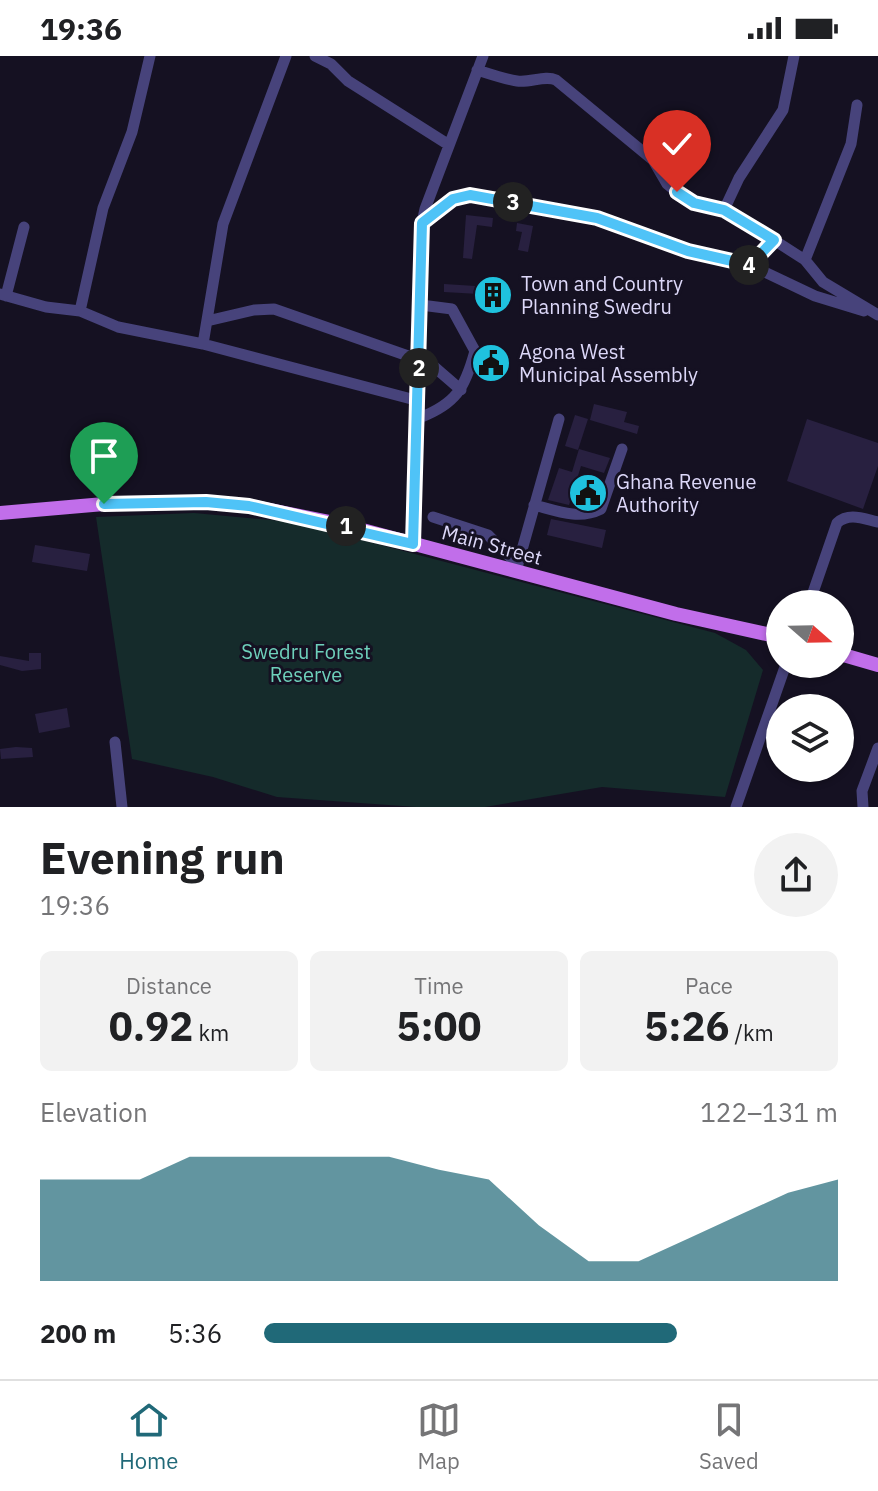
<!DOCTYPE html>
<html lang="en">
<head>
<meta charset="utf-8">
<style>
	body { margin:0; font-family:"IBM Plex Sans",sans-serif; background:#f2f2f2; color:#202124; height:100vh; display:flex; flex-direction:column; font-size:30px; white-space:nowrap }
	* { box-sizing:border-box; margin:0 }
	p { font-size:26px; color:#757577 }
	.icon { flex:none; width:44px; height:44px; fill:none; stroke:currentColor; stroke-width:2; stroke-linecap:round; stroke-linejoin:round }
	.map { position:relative; height:751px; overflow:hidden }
	.drawer { display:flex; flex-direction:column; background:#fff; flex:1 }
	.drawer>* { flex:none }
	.needle { width:52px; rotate:110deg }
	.tools { position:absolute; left:766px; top:534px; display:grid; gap:16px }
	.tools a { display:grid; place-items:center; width:88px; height:88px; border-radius:50%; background:#fff; box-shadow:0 2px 6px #0004; font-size:40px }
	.pin { position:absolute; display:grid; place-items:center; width:68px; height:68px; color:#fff; margin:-82px -34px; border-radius:50% 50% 50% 0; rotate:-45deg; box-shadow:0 0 8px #0007 }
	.pin .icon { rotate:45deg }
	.km { position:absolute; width:40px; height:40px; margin:-20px; border-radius:50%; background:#222; color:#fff; font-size:22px; line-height:40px; text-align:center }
	.round { display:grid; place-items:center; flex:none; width:84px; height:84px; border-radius:42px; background:#f2f2f2 }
	.overview { display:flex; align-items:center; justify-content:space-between; height:136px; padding:0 40px }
	h1 { font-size:44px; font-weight:800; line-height:60px }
	.metrics { display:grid; grid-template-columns:repeat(3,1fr); gap:12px; height:136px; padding:8px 40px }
	.metrics div { display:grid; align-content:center; border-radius:12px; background:#f2f2f2; text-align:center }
	.metrics b { font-size:40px; font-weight:800 }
	.metrics small { font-size:22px; font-weight:400 }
	.metrics p { font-size:22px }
	.chart { height:224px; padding:16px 40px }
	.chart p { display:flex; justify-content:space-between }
	.chart svg { width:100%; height:144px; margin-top:8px; fill:#206978; opacity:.7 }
	ul { padding:0 40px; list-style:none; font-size:26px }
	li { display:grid; grid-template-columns:128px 96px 1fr; align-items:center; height:60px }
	li i { height:20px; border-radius:10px; background:#206978 }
	.status { display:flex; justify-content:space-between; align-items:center; height:56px; padding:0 40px; background:#fff; direction:ltr }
	.status svg { height:22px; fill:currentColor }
	.menu { display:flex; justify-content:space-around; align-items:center; height:112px; border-top:2px solid #e0e0e0; background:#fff; font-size:22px; color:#757577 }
	.menu a { display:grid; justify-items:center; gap:4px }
	.menu .active { color:#206978 }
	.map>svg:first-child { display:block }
	.green { fill:#152b2b }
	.building { fill:#282040 }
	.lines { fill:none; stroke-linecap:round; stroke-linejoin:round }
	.minor { stroke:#47437b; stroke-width:11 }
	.major { stroke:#c16eea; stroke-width:14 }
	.route-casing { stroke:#fff; stroke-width:16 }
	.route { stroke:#4fc3f7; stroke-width:10 }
	.labels { text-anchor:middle; stroke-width:6; stroke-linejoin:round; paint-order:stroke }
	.poi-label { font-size:20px; fill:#ddd8f9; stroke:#151122; text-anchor:start }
	.street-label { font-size:20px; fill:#ddd8f9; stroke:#151122 }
	.park-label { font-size:20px; fill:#6ed0bb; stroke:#151122 }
</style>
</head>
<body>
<div class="status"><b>19:36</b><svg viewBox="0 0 49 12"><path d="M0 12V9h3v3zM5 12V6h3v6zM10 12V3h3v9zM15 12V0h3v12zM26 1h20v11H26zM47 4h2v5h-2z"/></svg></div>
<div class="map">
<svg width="878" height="751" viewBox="0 0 878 751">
	<rect width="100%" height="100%" fill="#151122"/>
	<!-- green -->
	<path class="green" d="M194,457L293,466L715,577L746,594L763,614L725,741L602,731L485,751H416L277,741L213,721L132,703L96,461Z"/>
	<!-- building -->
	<path class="building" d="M466,159L493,162L492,171L477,169L472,203L463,202Z
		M517,167L533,170L528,196L518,194L522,176L516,175Z
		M444,228L507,232L506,248L487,249L478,246L479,238L444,236Z
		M483,292L506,298L498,326L476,320Z
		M594,348L627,356L624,366L639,370L637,378L590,364Z
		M575,359L588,363L578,394L565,390Z
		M807,363L878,387V410L863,453L787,425Z
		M579,393L610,402L604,417L581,410L569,449L548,444L559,412L572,416Z
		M551,463L606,474L602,492L547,479Z
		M35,489L90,498L87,515L32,506Z
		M29,597H41V613L22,615L0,609V600L29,605Z
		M67,652L70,671L39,677L35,658Z
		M16,691L32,692L33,701L1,703L0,693Z"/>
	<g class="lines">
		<!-- minor -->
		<path class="minor" d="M315,0L331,8L348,25L449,89
			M477,14C490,18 504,23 517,25C530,27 545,19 556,24L653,104L667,128L677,136L694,147L724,154L774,184L805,204L823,226L878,259
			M724,154L739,122L783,54L794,0
			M422,167L453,143L470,139L548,152L597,162L688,195L750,209L815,240L864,255
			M805,204L851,88L857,49
			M750,209L774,184
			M0,238L46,251L80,255L118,271L203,288L419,345
			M6,240L24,171
			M80,255L103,152L132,76L150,0
			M207,265L254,254L274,253L431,308L461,334
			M203,288L223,168L286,0
			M419,362C456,348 465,332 475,295L452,253L421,249
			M534,449C557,455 579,464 601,453L622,393
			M433,461L488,479L518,509
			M413,488L419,362L420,176L425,153L483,0
			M516,515L559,363
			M809,548L837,467C849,456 864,463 878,466
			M115,686L122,751
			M736,751L786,608
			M863,751L862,735L878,692"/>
		<!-- major -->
		<path class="major" d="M0,457L104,448L206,446L249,450L340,468L676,558L780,581
			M840,598L878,609"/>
	</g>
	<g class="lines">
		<defs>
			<path id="route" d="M104,448L206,446L249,450L413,488L422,167L453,143L470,139L597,162L688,195L750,209L774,184L724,154L694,147L677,136"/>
		</defs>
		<!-- route casing -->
		<use href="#route" class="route-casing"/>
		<!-- route -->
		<use href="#route" class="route"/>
	</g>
	<!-- icons -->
	<defs>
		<symbol id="building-disc" viewBox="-11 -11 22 22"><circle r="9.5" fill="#1fc2de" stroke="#151122"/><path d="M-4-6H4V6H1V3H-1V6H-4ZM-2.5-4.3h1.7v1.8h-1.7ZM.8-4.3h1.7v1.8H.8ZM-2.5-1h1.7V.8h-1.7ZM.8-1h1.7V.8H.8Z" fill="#111"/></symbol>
		<symbol id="civic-disc" viewBox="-11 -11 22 22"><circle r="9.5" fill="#1fc2de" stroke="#151122"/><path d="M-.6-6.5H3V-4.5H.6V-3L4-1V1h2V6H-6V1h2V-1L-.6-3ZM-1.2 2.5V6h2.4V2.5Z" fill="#111"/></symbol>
	</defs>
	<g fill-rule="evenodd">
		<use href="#building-disc" x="471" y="217" width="44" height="44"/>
		<use href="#civic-disc" x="469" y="285" width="44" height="44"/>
		<use href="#civic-disc" x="566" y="415" width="44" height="44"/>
	</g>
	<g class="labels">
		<!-- poi labels -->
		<g class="poi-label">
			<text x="521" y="235">Town and Country<tspan x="521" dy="23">Planning Swedru</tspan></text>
			<text x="519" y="303">Agona West<tspan x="519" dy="23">Municipal Assembly</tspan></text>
			<text x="616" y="433">Ghana Revenue<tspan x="616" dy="23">Authority</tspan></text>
		</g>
		<!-- street labels -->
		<g class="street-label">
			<text transform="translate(492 489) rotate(15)" y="7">Main Street</text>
		</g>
		<!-- park labels -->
		<g class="park-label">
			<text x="306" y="603">Swedru Forest<tspan x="306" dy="23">Reserve</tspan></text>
		</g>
	</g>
</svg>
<div class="tools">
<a><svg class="needle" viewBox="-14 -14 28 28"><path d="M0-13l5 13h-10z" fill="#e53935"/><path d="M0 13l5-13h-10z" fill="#757577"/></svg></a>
<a><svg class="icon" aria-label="layers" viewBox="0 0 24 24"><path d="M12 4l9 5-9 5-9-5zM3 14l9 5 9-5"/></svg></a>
</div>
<div class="pin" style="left:104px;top:448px;background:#1e9e55"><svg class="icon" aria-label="arrive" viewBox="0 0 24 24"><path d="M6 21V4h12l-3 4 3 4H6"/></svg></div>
<div class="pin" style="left:677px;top:136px;background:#d93025"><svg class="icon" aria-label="check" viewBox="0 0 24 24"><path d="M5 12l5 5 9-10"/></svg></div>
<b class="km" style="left:346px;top:470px">1</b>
<b class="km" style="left:419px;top:312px">2</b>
<b class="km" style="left:513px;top:146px">3</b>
<b class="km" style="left:749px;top:209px">4</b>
</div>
<section class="drawer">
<div class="overview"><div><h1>Evening run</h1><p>19:36</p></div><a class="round"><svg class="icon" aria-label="share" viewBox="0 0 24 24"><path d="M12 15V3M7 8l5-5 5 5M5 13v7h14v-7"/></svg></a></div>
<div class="metrics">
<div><p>Distance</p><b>0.92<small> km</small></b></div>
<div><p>Time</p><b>5:00</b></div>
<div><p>Pace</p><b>5:26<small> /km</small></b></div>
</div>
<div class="chart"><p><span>Elevation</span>122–131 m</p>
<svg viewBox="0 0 160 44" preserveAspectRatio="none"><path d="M0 44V13L10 13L20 13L30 6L40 6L50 6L60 6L70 6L80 10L90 13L100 27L110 38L120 38L130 31L140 24L150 17L160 13V44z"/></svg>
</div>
<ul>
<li><b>200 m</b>5:36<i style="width:72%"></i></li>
</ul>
</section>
<nav class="menu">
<a class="active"><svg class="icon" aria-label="home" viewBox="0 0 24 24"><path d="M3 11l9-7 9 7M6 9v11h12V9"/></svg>Home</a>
<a><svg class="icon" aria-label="map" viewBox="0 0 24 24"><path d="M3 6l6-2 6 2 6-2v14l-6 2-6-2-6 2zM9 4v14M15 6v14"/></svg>Map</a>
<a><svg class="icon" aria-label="saved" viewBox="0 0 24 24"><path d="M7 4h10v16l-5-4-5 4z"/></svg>Saved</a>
</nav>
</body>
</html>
